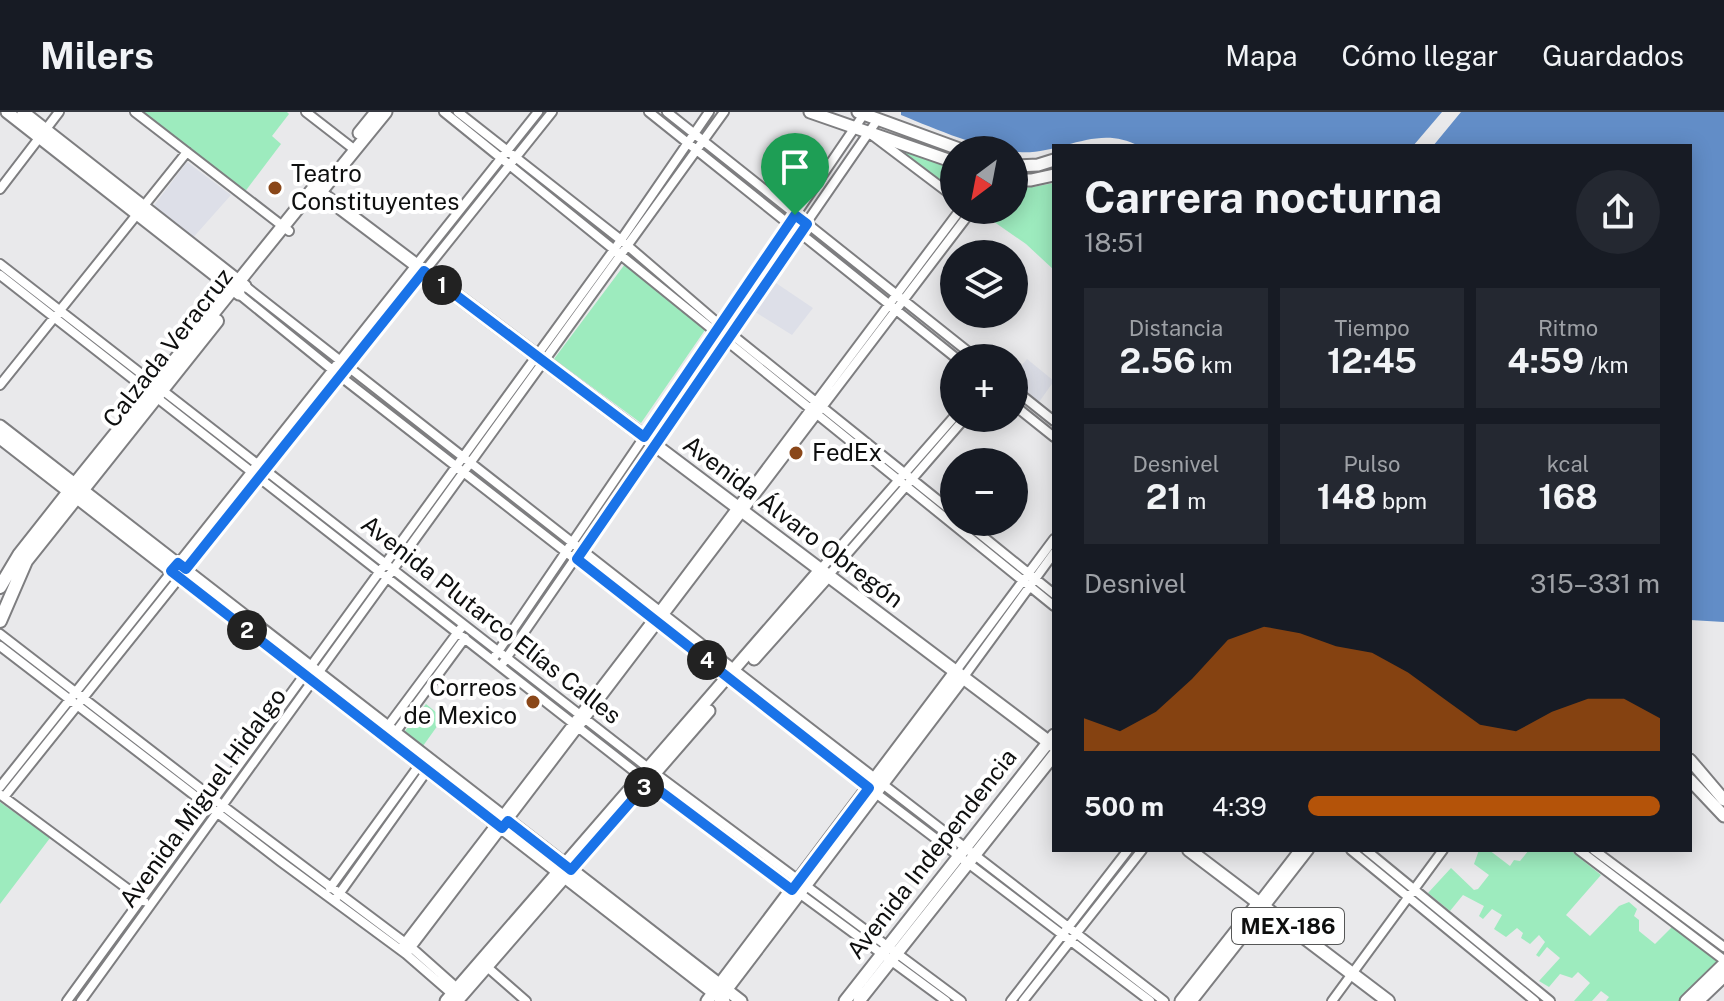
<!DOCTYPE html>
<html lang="es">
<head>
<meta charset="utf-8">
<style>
	body { margin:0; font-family:"Public Sans",sans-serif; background:#242831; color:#f1f3f6; height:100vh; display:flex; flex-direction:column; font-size:30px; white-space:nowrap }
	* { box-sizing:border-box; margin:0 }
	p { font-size:26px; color:#9ea1a6 }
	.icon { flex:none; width:44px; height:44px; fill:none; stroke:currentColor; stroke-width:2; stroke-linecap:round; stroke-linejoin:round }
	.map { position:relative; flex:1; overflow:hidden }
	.details { position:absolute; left:1052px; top:32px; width:640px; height:708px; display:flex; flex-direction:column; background:#171b24; border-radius:0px; box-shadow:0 4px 20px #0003 }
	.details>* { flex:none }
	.needle { width:52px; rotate:212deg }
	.controls { position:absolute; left:940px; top:24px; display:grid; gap:16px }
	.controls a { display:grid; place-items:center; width:88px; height:88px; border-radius:50%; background:#171b24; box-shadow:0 4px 20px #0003; font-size:40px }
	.pin { position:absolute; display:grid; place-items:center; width:68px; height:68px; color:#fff; margin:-82px -34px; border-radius:50% 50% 50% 0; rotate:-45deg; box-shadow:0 0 8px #0007 }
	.pin .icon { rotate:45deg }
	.km { position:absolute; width:40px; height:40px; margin:-20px; border-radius:50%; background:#222; color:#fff; font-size:22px; line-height:40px; text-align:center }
	.round { display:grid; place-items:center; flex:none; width:84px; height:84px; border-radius:42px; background:#242831 }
	.head { display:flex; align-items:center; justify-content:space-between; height:136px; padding:0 32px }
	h1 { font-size:44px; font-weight:700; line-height:60px }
	.figures { display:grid; grid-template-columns:repeat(3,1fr); gap:12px; height:136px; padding:8px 32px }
	.figures div { display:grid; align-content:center; border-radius:0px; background:#242831; text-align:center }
	.figures b { font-size:34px; font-weight:700 }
	.figures small { font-size:22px; font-weight:400 }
	.figures p { font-size:22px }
	.chart { height:224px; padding:16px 32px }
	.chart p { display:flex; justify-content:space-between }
	.chart svg { width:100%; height:144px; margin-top:8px; fill:#b45309; opacity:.7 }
	ul { padding:0 32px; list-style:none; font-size:26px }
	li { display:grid; grid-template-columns:128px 96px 1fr; align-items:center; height:60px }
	li i { height:20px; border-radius:10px; background:#b45309 }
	header { display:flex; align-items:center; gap:48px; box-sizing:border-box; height:112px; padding:0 40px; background:#171b24; border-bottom:2px solid #363941 }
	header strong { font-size:38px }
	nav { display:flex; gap:44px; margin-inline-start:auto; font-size:28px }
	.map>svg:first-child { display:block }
	.built { fill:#dddfe8 }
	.green { fill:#9debbe }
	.water { fill:#628dc7 }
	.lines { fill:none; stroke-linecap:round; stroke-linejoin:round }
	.street-casing { stroke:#7e7e80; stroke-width:12 }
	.secondary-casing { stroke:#7e7e80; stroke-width:15 }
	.primary-casing { stroke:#7e7e80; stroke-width:16 }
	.street { stroke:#fff; stroke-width:8 }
	.secondary { stroke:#fff; stroke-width:11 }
	.primary { stroke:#fff; stroke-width:12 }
	.route-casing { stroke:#fff; stroke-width:16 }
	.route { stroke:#1a73e8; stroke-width:10 }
	.poi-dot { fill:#8a4719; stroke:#fff; stroke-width:3 }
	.labels { text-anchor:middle; stroke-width:8; stroke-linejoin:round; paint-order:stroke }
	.shield { fill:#fff; stroke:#565757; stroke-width:2 }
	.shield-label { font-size:22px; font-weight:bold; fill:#0e0f0f }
	.poi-label { font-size:24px; fill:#0e0f0f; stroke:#fff; text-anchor:start }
	.street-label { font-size:24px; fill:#0e0f0f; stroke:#fff }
</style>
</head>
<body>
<header>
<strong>Milers</strong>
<nav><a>Mapa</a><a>Cómo llegar</a><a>Guardados</a></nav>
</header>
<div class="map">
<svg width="1724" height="889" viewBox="0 0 1724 889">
	<rect width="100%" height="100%" fill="#e9e9eb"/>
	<!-- built -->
	<path class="built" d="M187,50L231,83L191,128L152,96Z
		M773,169L813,196L792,223L752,198Z
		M1027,247L1054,269L1039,290L1014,270V263Z"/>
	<!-- green -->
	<path class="green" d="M139,0H287L289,2L272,24L281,32L244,81Z
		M900,36L954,54V82L898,39Z
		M1054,71V158L1026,132L977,98H1014V74L1033,75Z
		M625,152L705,218L641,311L554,247Z
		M426,592L443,606L423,634L405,619Z
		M0,690L50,726L0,792Z
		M1479,738H1489L1510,754L1514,748L1520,749L1529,738H1570L1601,763L1566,803L1590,824L1619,794L1629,790L1637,797L1634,804L1639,808V819L1655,832L1673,814L1719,850L1679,889H1606L1609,885L1601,879L1592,889H1574L1590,871L1578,860L1572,866L1560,862L1549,875L1539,869L1560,846L1547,835L1539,845L1536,843L1545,830L1539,823L1530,832L1521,826L1523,821L1517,816L1506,825L1494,817L1502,803L1492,797L1483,807L1479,804L1484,794L1463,783L1450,799L1428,781L1451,756L1474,778L1478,777L1489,763L1474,752Z"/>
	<!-- water -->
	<path class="water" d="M901,0H1442L1413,34H1139C1097,11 1061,43 1019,40C981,37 938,18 901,3Z
		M1461,0H1724V510L1690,508V34H1433Z"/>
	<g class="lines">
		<defs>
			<path id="street" d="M135,0L289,119
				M306,0L355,38
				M444,0L1054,494
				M458,0L621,128L720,213L954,401
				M649,0L956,246
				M667,0L976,246
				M872,23L954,85
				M0,77L59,0
				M0,152L656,662L961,889
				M0,163L648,670L946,889
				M245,174L740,562L1164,889
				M239,182L340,264L869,676L1150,889
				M0,273L187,40
				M1014,277L1054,309
				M1014,293L1054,325
				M965,410L1054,482
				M820,458L954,305
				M828,464L965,306
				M0,522L223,694L412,836L457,876
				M0,534L280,749L406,842L452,882
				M495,544L864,2
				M503,551L878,7
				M955,560L1054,427
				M963,566L1054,441
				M385,618L461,516
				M392,625L465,526
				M0,675L538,0
				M1,683L144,789
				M4,685L552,0
				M1351,738L1535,889
				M1366,738L1550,889
				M1579,738L1724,848
				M1594,738L1724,835
				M330,776L423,648
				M337,785L429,656
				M1258,791L1299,738
				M1264,796L1309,738
				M400,837L654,506L960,98
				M406,842L972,98
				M486,854L526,889
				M67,889L621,128L709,0
				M81,889L724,0
				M1011,889L1128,738
				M1023,889L1142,738
				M1332,889L1443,738"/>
			<path id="secondary" d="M7,0L239,182
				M23,0L245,174
				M810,0L954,50
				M858,0L962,38
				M359,21L376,0
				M1014,54L1038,53L1054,48
				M1014,68H1031L1054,63
				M320,81L386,0
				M0,314L741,889
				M0,326L724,889
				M754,547L828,464
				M1690,648L1724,688
				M1690,668L1724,704
				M724,881L963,566
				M446,889L820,458
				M457,889L709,599
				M707,889L955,560
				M845,889L1054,623
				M859,889L1054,643
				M1181,889L1258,791
				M1191,889L1264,796
				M1686,889L1724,852
				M1698,889L1724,864"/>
			<path id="primary" d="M0,475L19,443L75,372L314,76L1054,634
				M0,509L26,449L217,209
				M1189,738L1388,889"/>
		</defs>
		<!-- street casing -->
		<use href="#street" class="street-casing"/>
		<!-- secondary casing -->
		<use href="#secondary" class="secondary-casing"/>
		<!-- primary casing -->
		<use href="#primary" class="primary-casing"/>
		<!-- street -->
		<use href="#street" class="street"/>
		<!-- secondary -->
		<use href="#secondary" class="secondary"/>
		<!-- primary -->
		<use href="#primary" class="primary"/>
	</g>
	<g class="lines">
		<defs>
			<path id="route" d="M795,103L807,112L577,447L869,676L792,778L648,670L571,758L508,709L502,716L171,459L178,451L186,457L424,159L644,325Z"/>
		</defs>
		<!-- route casing -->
		<use href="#route" class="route-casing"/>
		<!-- route -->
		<use href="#route" class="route"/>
	</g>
	<!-- markers -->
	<g class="poi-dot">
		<circle cx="275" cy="76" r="8"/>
		<circle cx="796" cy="341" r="8"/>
		<circle cx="533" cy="590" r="8"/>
	</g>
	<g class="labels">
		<!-- shield labels -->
		<rect class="shield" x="1232" y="796" width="112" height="36" rx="6"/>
		<g class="shield-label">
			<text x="1288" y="822">MEX-186</text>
		</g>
		<!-- poi labels -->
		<g class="poi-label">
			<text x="291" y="70">Teatro<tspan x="291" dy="28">Constituyentes</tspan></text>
			<text x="812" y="349">FedEx</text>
			<text x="517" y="584" text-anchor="end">Correos<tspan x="517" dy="28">de Mexico</tspan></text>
		</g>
		<!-- street labels -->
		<g class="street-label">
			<text transform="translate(168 236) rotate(-52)" y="8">Calzada Veracruz</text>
			<text transform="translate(793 410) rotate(37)" y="8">Avenida Álvaro Obregón</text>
			<text transform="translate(491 508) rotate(38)" y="8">Avenida Plutarco Elías Calles</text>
			<text transform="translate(203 686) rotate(-54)" y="8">Avenida Miguel Hidalgo</text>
			<text transform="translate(932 742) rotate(-52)" y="8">Avenida Independencia</text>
		</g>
	</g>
</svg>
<div class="controls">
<a><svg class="needle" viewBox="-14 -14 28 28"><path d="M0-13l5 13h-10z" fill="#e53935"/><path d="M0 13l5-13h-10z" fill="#9ea1a6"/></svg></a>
<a><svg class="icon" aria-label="layers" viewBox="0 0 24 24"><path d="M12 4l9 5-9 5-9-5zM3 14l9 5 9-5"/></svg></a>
<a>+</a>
<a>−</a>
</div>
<div class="pin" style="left:795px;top:103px;background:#1e9e55"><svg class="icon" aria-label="arrive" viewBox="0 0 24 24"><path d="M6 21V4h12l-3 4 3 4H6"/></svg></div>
<b class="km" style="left:442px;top:173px">1</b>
<b class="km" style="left:247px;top:518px">2</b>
<b class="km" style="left:644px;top:675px">3</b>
<b class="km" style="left:707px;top:548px">4</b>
<section class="details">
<div class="head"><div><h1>Carrera nocturna</h1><p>18:51</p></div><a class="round"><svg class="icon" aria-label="share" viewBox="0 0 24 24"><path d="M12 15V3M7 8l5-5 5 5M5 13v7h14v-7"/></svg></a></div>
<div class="figures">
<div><p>Distancia</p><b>2.56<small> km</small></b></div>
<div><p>Tiempo</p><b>12:45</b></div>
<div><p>Ritmo</p><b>4:59<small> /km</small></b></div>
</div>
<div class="figures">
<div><p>Desnivel</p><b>21<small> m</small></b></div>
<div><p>Pulso</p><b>148<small> bpm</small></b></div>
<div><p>kcal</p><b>168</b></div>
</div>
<div class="chart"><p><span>Desnivel</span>315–331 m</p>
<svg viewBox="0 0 160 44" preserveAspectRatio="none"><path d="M0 44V34L10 38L20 32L30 22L40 10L50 6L60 8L70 12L80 14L90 20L100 28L110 36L120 38L130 32L140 28L150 28L160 34V44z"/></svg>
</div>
<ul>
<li><b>500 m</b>4:39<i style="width:100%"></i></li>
</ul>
</section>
</div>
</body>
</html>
